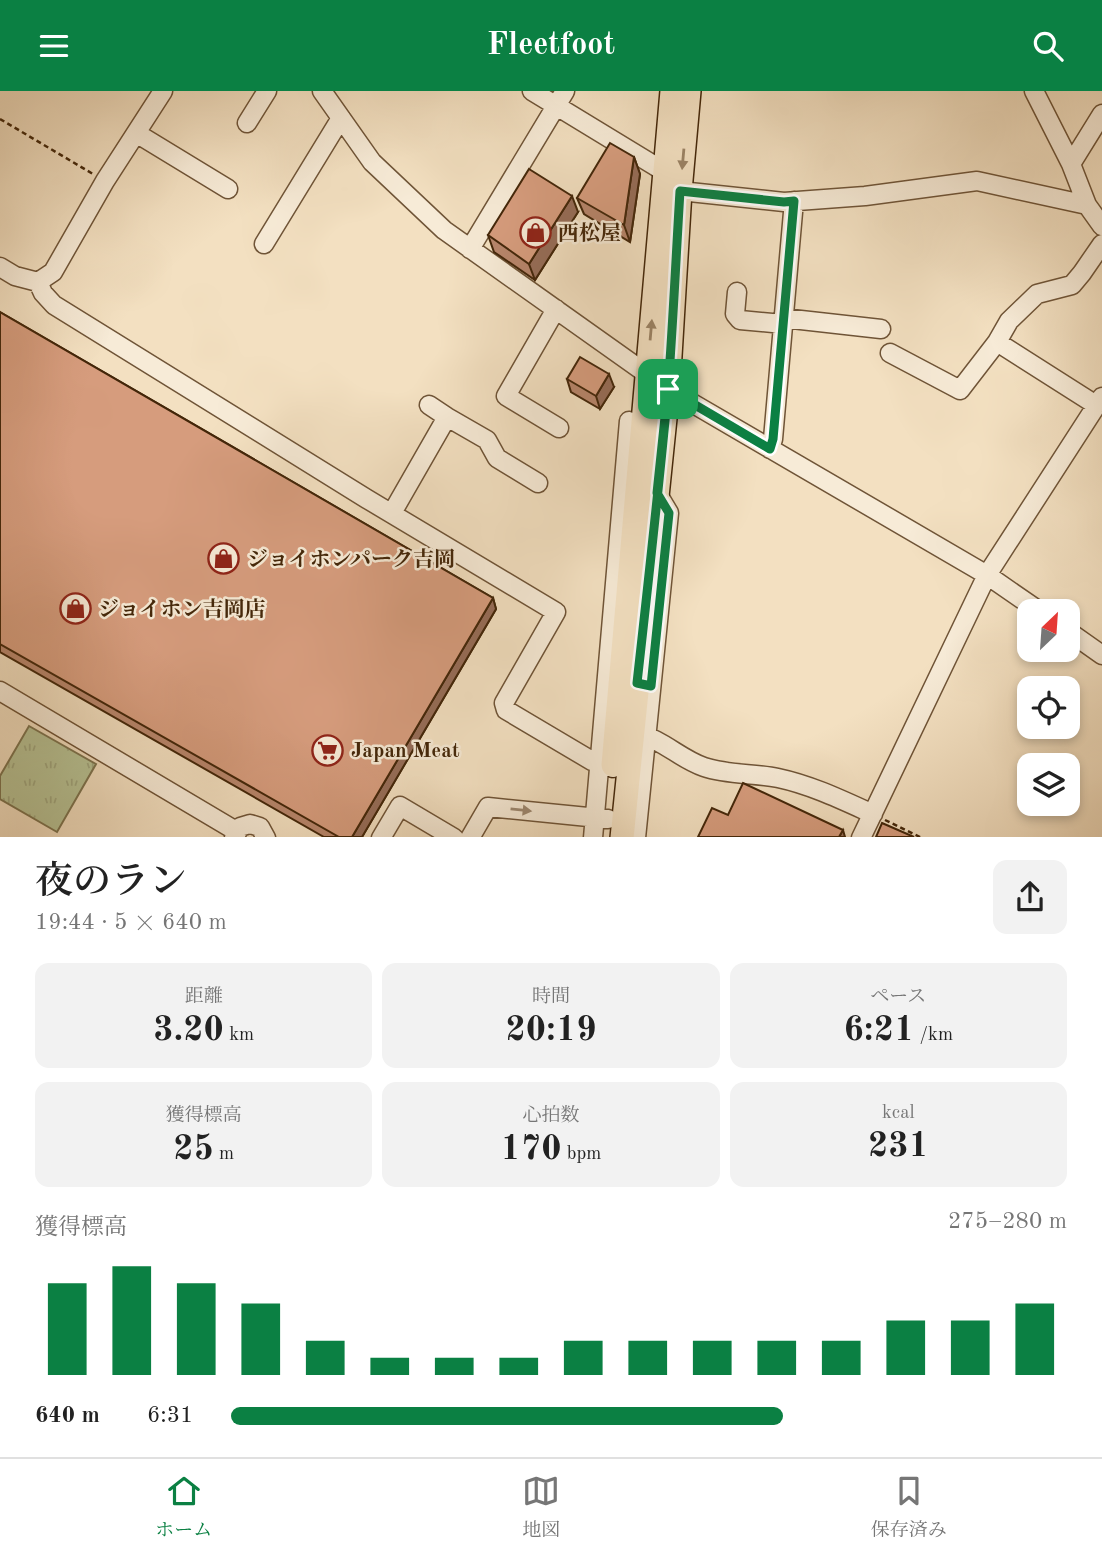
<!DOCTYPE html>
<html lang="ja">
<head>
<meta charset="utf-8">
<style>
	body { margin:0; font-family:"Old Standard TT","Noto Serif JP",serif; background:#f2f2f2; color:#222; height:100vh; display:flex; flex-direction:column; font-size:26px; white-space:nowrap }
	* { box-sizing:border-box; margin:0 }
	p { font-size:23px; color:#767676 }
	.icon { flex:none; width:38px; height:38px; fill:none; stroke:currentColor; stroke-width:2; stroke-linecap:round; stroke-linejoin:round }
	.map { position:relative; height:746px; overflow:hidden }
	.drawer { display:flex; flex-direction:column; background:#fff; flex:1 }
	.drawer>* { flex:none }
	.needle { width:46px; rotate:25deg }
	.tools { position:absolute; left:1017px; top:508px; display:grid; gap:14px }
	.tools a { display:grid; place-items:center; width:63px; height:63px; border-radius:14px; background:#fff; box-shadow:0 4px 10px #0003; font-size:35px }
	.pin { position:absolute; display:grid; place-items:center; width:60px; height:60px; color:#fff; margin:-30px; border-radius:14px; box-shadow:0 4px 10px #0006 }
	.round { display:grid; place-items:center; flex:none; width:74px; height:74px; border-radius:14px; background:#f2f2f2 }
	.headline { display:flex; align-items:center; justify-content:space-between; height:119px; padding:0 35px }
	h1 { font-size:38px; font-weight:600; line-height:52px }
	.stats { display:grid; grid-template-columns:repeat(3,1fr); gap:10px; height:119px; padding:7px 35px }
	.stats div { display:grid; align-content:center; border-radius:14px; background:#f2f2f2; text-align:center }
	.stats b { font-size:35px; font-weight:600 }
	.stats small { font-size:19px; font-weight:400 }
	.stats p { font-size:19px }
	.chart { height:196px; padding:14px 35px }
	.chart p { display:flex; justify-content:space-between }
	.chart svg { width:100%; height:126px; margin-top:7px; stroke:#0b8043; stroke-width:6 }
	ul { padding:0 35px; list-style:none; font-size:23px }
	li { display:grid; grid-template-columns:112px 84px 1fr; align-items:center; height:52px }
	li i { height:18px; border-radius:9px; background:#0b8043 }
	header { display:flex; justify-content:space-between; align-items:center; height:91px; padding:0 35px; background:#0b8043; color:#fff; font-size:32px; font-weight:600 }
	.tab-bar { display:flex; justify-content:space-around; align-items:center; height:98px; border-top:2px solid #e0e0e0; background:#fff; font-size:19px; color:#767676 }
	.tab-bar a { display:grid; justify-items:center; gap:4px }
	.tab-bar .current { color:#0b8043 }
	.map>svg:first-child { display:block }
	.grass { fill:url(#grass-tufts); stroke:#7d7450; stroke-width:2 }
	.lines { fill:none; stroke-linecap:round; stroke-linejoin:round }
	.minor-casing { stroke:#6f5437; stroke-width:21 }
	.major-casing { stroke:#432609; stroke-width:26 }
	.path { stroke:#432609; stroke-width:2.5; stroke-dasharray:5 3.5; stroke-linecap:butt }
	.minor { stroke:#f7ebd7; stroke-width:18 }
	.major { stroke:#f3e0c1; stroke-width:23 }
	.wall { fill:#b8866c; stroke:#432609; stroke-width:2 }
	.shaded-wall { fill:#966d58; stroke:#432609; stroke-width:2 }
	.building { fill:#d69c7d; stroke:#432609; stroke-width:2 }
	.oneway { fill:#9b8365 }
	.oneway2 { fill:#9d8870 }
	.route-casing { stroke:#fff; stroke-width:14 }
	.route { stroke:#0b8043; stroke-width:9 }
	.labels { text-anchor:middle; stroke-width:5; stroke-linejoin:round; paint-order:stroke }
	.poi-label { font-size:21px; font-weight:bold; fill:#432609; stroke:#f7ebd7; text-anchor:start }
</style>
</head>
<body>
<header><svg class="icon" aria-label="menu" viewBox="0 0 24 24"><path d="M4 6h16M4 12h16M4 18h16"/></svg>Fleetfoot<svg class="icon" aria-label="search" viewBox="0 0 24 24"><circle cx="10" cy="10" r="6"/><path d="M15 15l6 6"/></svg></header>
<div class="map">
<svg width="1102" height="747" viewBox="0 0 1102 747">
	<defs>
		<pattern id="grass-tufts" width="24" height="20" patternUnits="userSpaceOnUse" patternTransform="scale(1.75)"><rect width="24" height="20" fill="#b7c396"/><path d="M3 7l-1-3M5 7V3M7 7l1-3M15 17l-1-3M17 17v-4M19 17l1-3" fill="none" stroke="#9fa780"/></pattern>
	</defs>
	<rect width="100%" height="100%" fill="#f3e0c1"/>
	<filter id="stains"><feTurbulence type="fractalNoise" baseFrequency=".00286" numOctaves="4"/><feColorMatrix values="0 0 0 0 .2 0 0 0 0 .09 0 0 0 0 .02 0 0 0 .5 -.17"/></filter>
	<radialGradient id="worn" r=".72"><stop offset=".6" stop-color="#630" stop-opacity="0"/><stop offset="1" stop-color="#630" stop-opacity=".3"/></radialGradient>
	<!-- grass -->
	<path class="grass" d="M29,635L96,673L57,741L0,708V685Z"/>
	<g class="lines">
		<defs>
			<path id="minor" d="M322,0L372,71L444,139L668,298L987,484L1039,520
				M532,0L665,81
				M1034,0L1071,73L1087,114
				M247,32L267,0
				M136,42L228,98
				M1071,73L1102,23
				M680,100L784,111L865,105L977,90L1087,114L1102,135
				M264,153L341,27
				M470,158L565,0
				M0,176L15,185L38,191L53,181L105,90L163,0
				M38,191L43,202L54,214L367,408L556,521L504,612L506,619L592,670L613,677
				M737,201L735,223L740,229L783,233
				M556,218L506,305L559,337
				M783,227L881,238
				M997,251L1096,314
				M890,262L960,299L997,251L1009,230L1037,203L1072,194L1082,182L1102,153
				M429,314L447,326L487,349L497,367L538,392
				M770,358L773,348L794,110
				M392,422L447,326
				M1068,540L1102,564
				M0,600L236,740
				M637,643C661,647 680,668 704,676C728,684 753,682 778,687C811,694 842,709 873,723
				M234,747L240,736L250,733L260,736L266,747
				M381,747L400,715L454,747
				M470,747L488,716L608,728
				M593,747L629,330
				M636,747L669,422L657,402
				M861,747L987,484L1102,306"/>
			<path id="major" d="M613,674L672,0
				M622,747L668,298L680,100L689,0"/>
		</defs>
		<!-- minor casing -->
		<use href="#minor" class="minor-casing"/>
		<!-- major casing -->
		<use href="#major" class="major-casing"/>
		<!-- path -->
		<path class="path" d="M0,28L93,83
			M885,729L922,747"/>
		<!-- minor -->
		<use href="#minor" class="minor"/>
		<!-- major -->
		<use href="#major" class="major"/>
	</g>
	<!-- wall -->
	<path class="wall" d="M634,66L640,83L630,151L584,123L577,107Z
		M578,121L535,189L494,161L488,144Z
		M0,221L493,507L496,518L362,746H324L0,561Z
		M567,288L614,296L600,318L571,301Z"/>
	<!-- shaded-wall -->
	<path class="shaded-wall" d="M634,66L640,83L630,151L624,134Z
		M572,105L578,121L535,189L529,173Z
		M609,283L614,296L600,318L596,305Z
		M493,507L496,518L362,746H352Z
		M843,739L845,746H839Z"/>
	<!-- building -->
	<path class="building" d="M610,52L634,66L624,134L577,107Z
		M529,78L572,105L529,173L488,144Z
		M0,221L493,507L352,746H339L0,553Z
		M580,266L609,283L596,305L567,288Z
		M743,692L843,739L839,746H698L712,717L728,724Z
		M882,732L914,746H876Z"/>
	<!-- one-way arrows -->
	<defs><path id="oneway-solid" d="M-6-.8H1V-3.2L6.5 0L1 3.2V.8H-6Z" transform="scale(1.75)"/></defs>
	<g class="oneway">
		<use href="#oneway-solid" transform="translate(683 68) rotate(95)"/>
		<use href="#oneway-solid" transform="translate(651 239) rotate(-85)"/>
	</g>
	<use class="oneway2" href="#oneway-solid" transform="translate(521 719) rotate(6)"/>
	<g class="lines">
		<defs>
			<path id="route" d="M668,298L657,402L669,422L651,595L637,592C648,494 659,396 668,298C673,232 676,166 680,100L784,111L794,110L773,348L770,358L668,298"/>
		</defs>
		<!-- route casing -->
		<use href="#route" class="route-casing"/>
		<!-- route -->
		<use href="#route" class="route"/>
	</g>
	<!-- icons -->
	<defs>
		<symbol id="shop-ring" viewBox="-11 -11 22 22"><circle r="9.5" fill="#f7ebd7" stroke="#8f2418" stroke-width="1.5"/><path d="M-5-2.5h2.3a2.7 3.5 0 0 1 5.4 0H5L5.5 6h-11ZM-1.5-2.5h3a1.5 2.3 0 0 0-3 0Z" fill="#8f2418"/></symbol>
		<symbol id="supermarket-ring" viewBox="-11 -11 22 22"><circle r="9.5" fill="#f7ebd7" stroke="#8f2418" stroke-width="1.5"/><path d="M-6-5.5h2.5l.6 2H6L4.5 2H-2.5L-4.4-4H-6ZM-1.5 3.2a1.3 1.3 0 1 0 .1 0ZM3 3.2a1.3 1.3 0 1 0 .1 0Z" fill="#8f2418"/></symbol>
	</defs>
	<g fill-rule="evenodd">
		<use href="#shop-ring" x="518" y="124" width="35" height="35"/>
		<use href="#shop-ring" x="206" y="450" width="35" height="35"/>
		<use href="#shop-ring" x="58" y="500" width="35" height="35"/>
		<use href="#supermarket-ring" x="310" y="642" width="35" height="35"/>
	</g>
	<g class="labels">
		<!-- poi labels -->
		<g class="poi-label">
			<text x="558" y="149">西松屋</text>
			<text x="247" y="475">ジョイホンパーク吉岡</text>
			<text x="98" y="525">ジョイホン吉岡店</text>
			<text x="351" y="666">Japan Meat</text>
		</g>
	</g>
	<rect width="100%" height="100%" filter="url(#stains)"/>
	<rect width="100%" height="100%" fill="url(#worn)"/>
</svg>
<div class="tools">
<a><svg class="needle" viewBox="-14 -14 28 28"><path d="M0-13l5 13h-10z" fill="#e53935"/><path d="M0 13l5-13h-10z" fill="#767676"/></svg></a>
<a><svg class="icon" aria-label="locate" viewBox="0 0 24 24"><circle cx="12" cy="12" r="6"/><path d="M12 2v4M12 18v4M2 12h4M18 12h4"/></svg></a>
<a><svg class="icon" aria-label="layers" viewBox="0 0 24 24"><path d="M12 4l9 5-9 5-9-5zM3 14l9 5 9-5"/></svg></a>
</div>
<div class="pin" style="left:668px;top:298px;background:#1e9e55"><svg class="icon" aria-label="arrive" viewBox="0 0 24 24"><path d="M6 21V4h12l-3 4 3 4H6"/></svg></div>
</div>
<section class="drawer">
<div class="headline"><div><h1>夜のラン</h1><p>19:44 · 5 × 640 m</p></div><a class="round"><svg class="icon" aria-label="share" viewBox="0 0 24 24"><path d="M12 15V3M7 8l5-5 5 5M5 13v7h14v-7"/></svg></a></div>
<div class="stats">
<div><p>距離</p><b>3.20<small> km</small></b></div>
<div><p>時間</p><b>20:19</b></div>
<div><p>ペース</p><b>6:21<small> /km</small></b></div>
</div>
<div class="stats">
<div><p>獲得標高</p><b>25<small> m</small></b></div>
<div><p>心拍数</p><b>170<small> bpm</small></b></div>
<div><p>kcal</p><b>231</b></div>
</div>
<div class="chart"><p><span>獲得標高</span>275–280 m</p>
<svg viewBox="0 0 160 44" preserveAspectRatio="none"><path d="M5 44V12M15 44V6M25 44V12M35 44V19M45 44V32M55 44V38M65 44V38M75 44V38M85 44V32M95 44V32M105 44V32M115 44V32M125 44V32M135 44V25M145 44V25M155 44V19"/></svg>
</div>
<ul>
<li><b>640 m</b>6:31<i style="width:66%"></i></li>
</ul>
</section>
<nav class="tab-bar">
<a class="current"><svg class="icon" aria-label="home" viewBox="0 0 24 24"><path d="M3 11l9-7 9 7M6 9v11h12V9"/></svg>ホーム</a>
<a><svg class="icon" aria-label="map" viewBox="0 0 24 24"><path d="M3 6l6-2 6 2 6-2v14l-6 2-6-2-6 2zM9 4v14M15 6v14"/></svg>地図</a>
<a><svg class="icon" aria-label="saved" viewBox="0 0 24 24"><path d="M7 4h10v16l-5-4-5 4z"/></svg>保存済み</a>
</nav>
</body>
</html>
